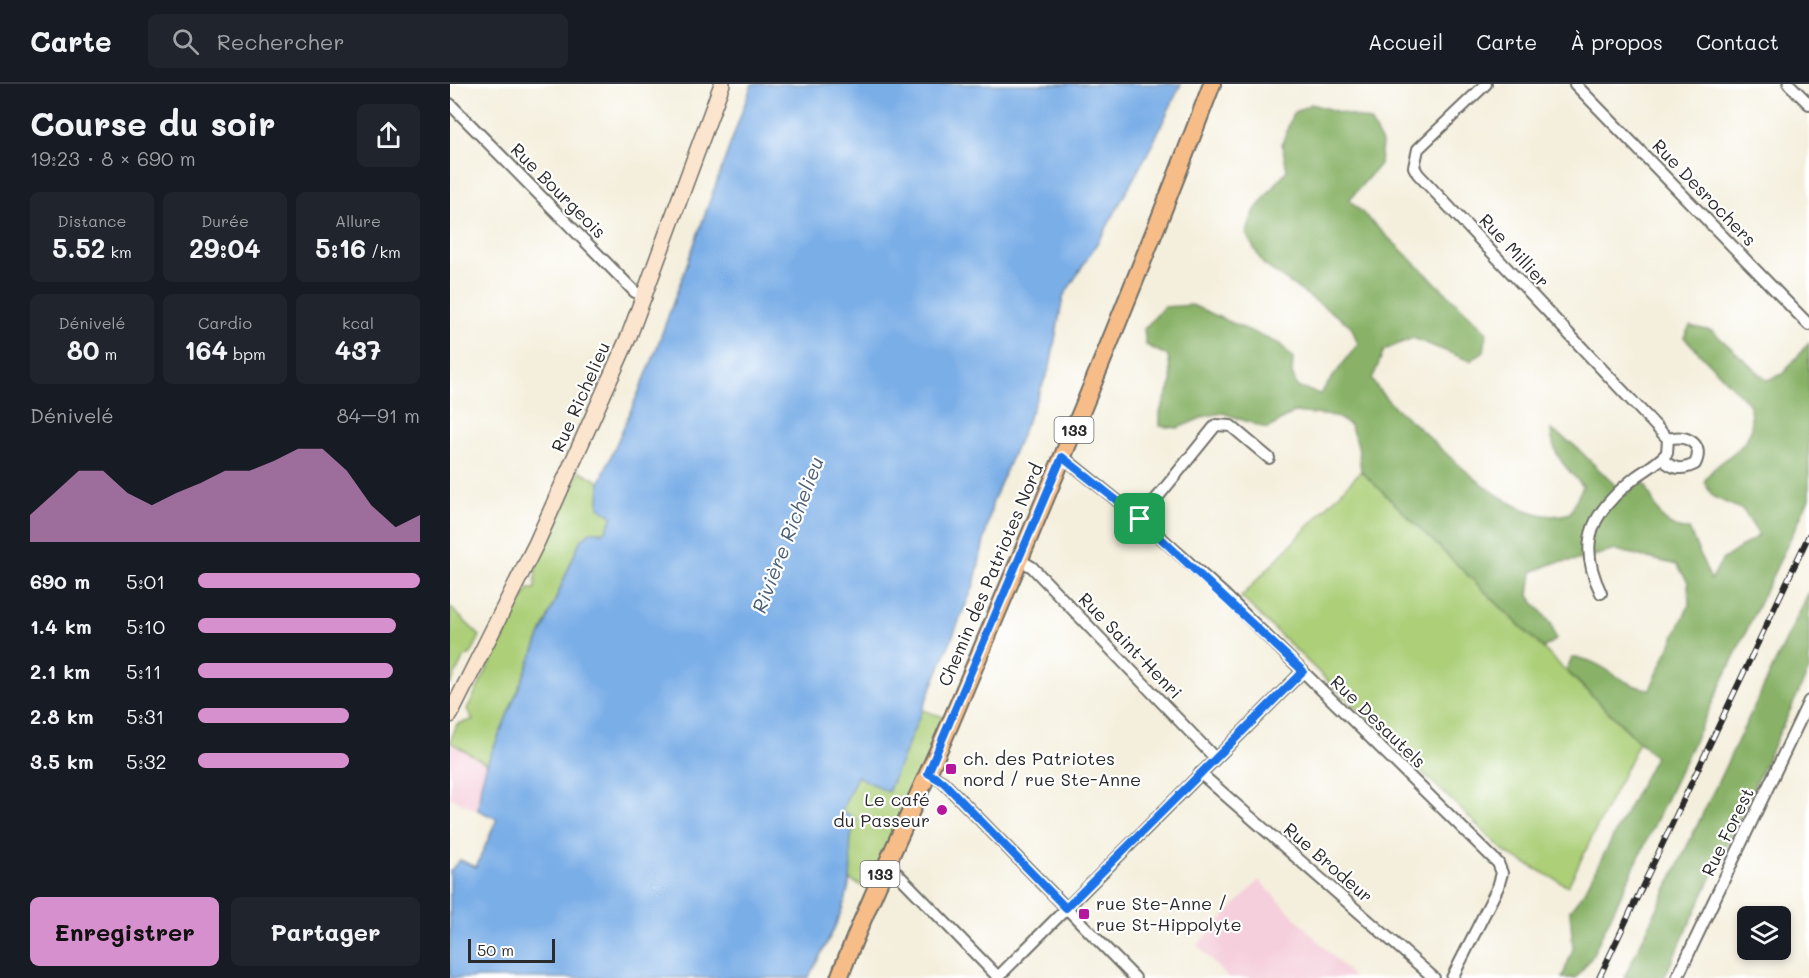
<!DOCTYPE html>
<html lang="fr">
<head>
<meta charset="utf-8">
<style>
	body { margin:0; font-family:Mali,sans-serif; background:#20242c; color:#f1f3f6; height:100vh; display:flex; flex-direction:column; font-size:22px; white-space:nowrap }
	* { box-sizing:border-box; margin:0 }
	p { font-size:20px; color:#9ea1a6 }
	.icon { flex:none; width:33px; height:33px; fill:none; stroke:currentColor; stroke-width:2; stroke-linecap:round; stroke-linejoin:round }
	.map { position:relative; flex:1; overflow:hidden }
	.side { display:flex; flex-direction:column; background:#171b24; width:450px }
	.side>* { flex:none }
	.controls { position:absolute; left:1287px; top:822px; display:grid; gap:12px }
	.controls a { display:grid; place-items:center; width:54px; height:54px; border-radius:9px; background:#171b24; box-shadow:0 3px 9px #0003; font-size:30px }
	.scale { position:absolute; left:18px; bottom:15px; width:87px; box-sizing:border-box; padding-left:6px; border:3px solid #2b2b2b; border-top:0; font-size:16px; line-height:21px; white-space:nowrap; color:#2b2b2b; -webkit-text-stroke:4px #fff; paint-order:stroke }
	.pin { position:absolute; display:grid; place-items:center; width:51px; height:51px; color:#fff; margin:-26px; border-radius:12px; box-shadow:0 3px 9px #0006 }
	.round { display:grid; place-items:center; flex:none; width:63px; height:63px; border-radius:9px; background:#20242c }
	.head { display:flex; align-items:center; justify-content:space-between; height:102px; padding:0 30px }
	h1 { font-size:33px; font-weight:700; line-height:45px }
	.stats { display:grid; grid-template-columns:repeat(3,1fr); gap:9px; height:102px; padding:6px 30px }
	.stats div { display:grid; align-content:center; border-radius:9px; background:#20242c; text-align:center }
	.stats b { font-size:26px; font-weight:700 }
	.stats small { font-size:16px; font-weight:400 }
	.stats p { font-size:16px }
	.chart { height:168px; padding:12px 30px }
	.chart p { display:flex; justify-content:space-between }
	.chart svg { width:100%; height:108px; margin-top:6px; fill:#d690ce; opacity:.7 }
	.primary-button { display:flex; gap:12px; margin-top:auto; padding:12px 30px }
	.primary-button a { flex:1; height:69px; border-radius:9px; background:#d690ce; color:#111; font-size:24px; font-weight:700; line-height:69px; text-align:center }
	.primary-button a+a { background:#20242c; color:#f1f3f6 }
	ul { padding:0 30px; list-style:none; font-size:20px }
	li { display:grid; grid-template-columns:96px 72px 1fr; align-items:center; height:45px }
	li i { height:15px; border-radius:8px; background:#d690ce }
	header { display:flex; align-items:center; gap:36px; box-sizing:border-box; height:84px; padding:0 30px; background:#171b24; border-bottom:2px solid #363941 }
	header strong { font-size:28px }
	nav { display:flex; gap:33px; margin-inline-start:auto; font-size:21px }
	.search { width:420px; height:54px; background:#20242c; display:flex; align-items:center; gap:15px; box-sizing:border-box; padding:0 21px; border-radius:9px; color:#9ea1a6; font-size:22px }
	main { display:flex; flex:1; min-height:0 }
	.map>svg:first-child { display:block }
	.built { fill:#f5cfdb }
	.green { fill:#accf78; stroke:#6c7d52; stroke-width:1.5 }
	.forest { fill:#89b268; stroke:#5a6e4a; stroke-width:1.5 }
	.water { fill:#7aaee7; stroke:#526c89; stroke-width:1.5 }
	.lines { fill:none; stroke-linecap:round; stroke-linejoin:round }
	.street-casing { stroke:#717069; stroke-width:14 }
	.secondary-casing { stroke:#717069; stroke-width:18 }
	.primary-casing { stroke:#717069; stroke-width:20 }
	.street { stroke:#fff; stroke-width:10 }
	.secondary { stroke:#fce5cf; stroke-width:15 }
	.primary { stroke:#f7bd88; stroke-width:16 }
	.rail-casing { stroke:#2b2b2b; stroke-width:6 }
	.rail { stroke:#fff; stroke-width:4; stroke-dasharray:11; stroke-linecap:butt }
	.route-casing { stroke:#fff; stroke-width:12 }
	.route { stroke:#1a73e8; stroke-width:8 }
	.poi-dot { fill:#b5179e; stroke:#fff; stroke-width:2 }
	.labels { text-anchor:middle; stroke-width:4.5; stroke-linejoin:round; paint-order:stroke }
	.shield { fill:#fff; stroke:#6b6b6b; stroke-width:1.5 }
	.shield-label { font-size:16px; font-weight:bold; fill:#2b2b2b }
	.street-label { font-size:18px; fill:#2b2b2b; stroke:#fff }
	.poi-label { font-size:18px; fill:#2b2b2b; stroke:#fff; text-anchor:start }
	.water-label { font-size:20px; font-style:italic; fill:#4b5f76; stroke:#fff }
</style>
</head>
<body>
<header>
<strong>Carte</strong>
<div class="search"><svg class="icon" aria-label="search" viewBox="0 0 24 24"><circle cx="10" cy="10" r="6"/><path d="M15 15l6 6"/></svg>Rechercher</div>
<nav><a>Accueil</a><a>Carte</a><a>À propos</a><a>Contact</a></nav>
</header>
<main>
<section class="side">
<div class="head"><div><h1>Course du soir</h1><p>19:23 · 8 × 690 m</p></div><a class="round"><svg class="icon" aria-label="share" viewBox="0 0 24 24"><path d="M12 15V3M7 8l5-5 5 5M5 13v7h14v-7"/></svg></a></div>
<div class="stats">
<div><p>Distance</p><b>5.52<small> km</small></b></div>
<div><p>Durée</p><b>29:04</b></div>
<div><p>Allure</p><b>5:16<small> /km</small></b></div>
</div>
<div class="stats">
<div><p>Dénivelé</p><b>80<small> m</small></b></div>
<div><p>Cardio</p><b>164<small> bpm</small></b></div>
<div><p>kcal</p><b>437</b></div>
</div>
<div class="chart"><p><span>Dénivelé</span>84–91 m</p>
<svg viewBox="0 0 160 44" preserveAspectRatio="none"><path d="M0 44V33L10 24L20 15L30 15L40 24L50 29L60 24L70 20L80 15L90 15L100 11L110 6L120 6L130 15L140 29L150 38L160 33V44z"/></svg>
</div>
<ul>
<li><b>690 m</b>5:01<i style="width:100%"></i></li>
<li><b>1.4 km</b>5:10<i style="width:89%"></i></li>
<li><b>2.1 km</b>5:11<i style="width:88%"></i></li>
<li><b>2.8 km</b>5:31<i style="width:68%"></i></li>
<li><b>3.5 km</b>5:32<i style="width:68%"></i></li>
</ul>
<div class="primary-button"><a>Enregistrer</a><a>Partager</a></div>
</section>
<div class="map">
<svg width="1359" height="894" viewBox="0 0 1359 894">
	<rect width="100%" height="100%" fill="#fff"/>
	<filter id="ink" filterUnits="userSpaceOnUse"><feTurbulence type="fractalNoise" baseFrequency=".0167" numOctaves="2"/><feDisplacementMap in="SourceGraphic" scale="12" xChannelSelector="R" yChannelSelector="G"/><feConvolveMatrix kernelMatrix="1 2 1 2 8 2 1 2 1" color-interpolation-filters="sRGB"/></filter>
	<filter id="wash" filterUnits="userSpaceOnUse"><feTurbulence type="fractalNoise" baseFrequency=".008" numOctaves="4" result="noise"/><feDisplacementMap in="SourceGraphic" scale="24" xChannelSelector="R" yChannelSelector="G"/><feGaussianBlur stdDeviation="1.35" result="paint"/><feColorMatrix in="noise" values="0 0 0 0 0 0 0 0 0 0 0 0 0 0 0 0 0 1.4 0 .05"/><feComposite in="paint" operator="in"/></filter>
	<g filter="url(#wash)">
		<rect width="100%" height="100%" fill="#f4efdd"/>
		<!-- built -->
		<path class="built" d="M0,658L37,680L31,700L27,727L0,713Z
			M809,796L904,894H778L747,861Z"/>
		<!-- green -->
		<path class="green" d="M130,387L150,398L149,423L163,433L155,448L119,483L37,680L0,658L7,640L23,636L17,625L78,505H85L86,481Z
			M911,387L1189,658L1118,802L1056,769L791,513Z
			M0,523L30,552L21,570L14,573L0,601Z
			M472,626L497,634L418,805L400,796L399,754L406,736L392,726L407,691L438,708Z"/>
		<!-- forest -->
		<path class="forest" d="M861,20L920,37L932,59L930,80L899,116L1037,248L1034,267L1020,277L963,254L934,266L922,296C935,317 952,329 970,345C1003,376 1072,447 1120,429L1133,402C1116,384 1102,371 1101,346L1123,360L1175,411L1193,396C1205,418 1209,446 1239,445L1261,496L1272,476L1309,451L1293,426L1263,413L1254,398C1264,377 1295,369 1301,345C1302,338 1300,329 1300,321L1234,253L1240,242L1262,247L1317,296L1333,290L1359,258V415L1141,874L1126,894H1112L1123,865L1120,826L1134,808L1205,673L1116,586L1122,574C1152,573 1169,603 1200,605L1239,521L1238,498L1227,481L1166,466L1128,476L1104,479L1082,488L1079,512L1102,541L1106,556L1093,564L911,387L908,361L900,341L885,332L844,328L818,345L773,329L756,332L728,344L710,342V328L722,298L718,272L696,261L694,245L714,223L742,221L830,260L843,274L842,289L847,303L870,310L908,260L901,242L813,180L796,150L805,126L837,86L832,60L843,29Z
			M1359,508V586L1214,894H1174Z"/>
		<!-- water -->
		<path class="water" d="M302,0H731L702,61L654,148L613,213L600,283L543,417L524,501L438,708L407,692L392,726L406,736C396,759 403,772 400,795C395,830 374,864 358,894H0V787L10,776L26,783L47,735L28,726L31,700L37,680L130,457L140,448H155L163,433L149,423L150,398L202,277Z"/>
	</g>
	<g filter="url(#ink)">
		<g class="lines">
			<defs>
				<path id="street" d="M1036,0L968,65L964,83L968,90L1218,355L1217,369C1208,379 1197,385 1187,392C1144,426 1125,456 1151,509
					M1125,0L1359,241
					M1339,0L1359,20
					M0,20L185,208L196,213
					M613,373L690,435L775,511L1048,779L1052,789L1048,803L1002,894
					M1212,375C1223,385 1231,387 1245,380C1255,360 1237,350 1218,355
					M690,435L766,341L781,342L819,374
					M570,476L582,483L765,674
					M478,689L493,698L685,894
					M750,689L984,894
					M436,778L549,894
					M548,893L853,587
					M1227,894L1359,617"/>
				<path id="secondary" d="M0,631L87,458L179,252L272,0"/>
				<path id="primary" d="M389,894C422,807 463,725 500,640C590,428 680,215 762,0"/>
			</defs>
			<!-- street casing -->
			<use href="#street" class="street-casing"/>
			<!-- secondary casing -->
			<use href="#secondary" class="secondary-casing"/>
			<!-- primary casing -->
			<use href="#primary" class="primary-casing"/>
			<!-- street -->
			<use href="#street" class="street"/>
			<!-- secondary -->
			<use href="#secondary" class="secondary"/>
			<!-- primary -->
			<use href="#primary" class="primary"/>
			<defs>
				<path id="rail" d="M1149,894L1359,451"/>
			</defs>
			<!-- rail casing -->
			<use href="#rail" class="rail-casing"/>
			<!-- rail -->
			<use href="#rail" class="rail"/>
		</g>
	</g>
	<g class="lines" filter="url(#ink)">
		<defs>
			<path id="route" d="M612,373L690,435L853,587L616,824L493,698L478,689Z"/>
		</defs>
		<!-- route casing -->
		<use href="#route" class="route-casing"/>
		<!-- route -->
		<use href="#route" class="route"/>
	</g>
	<!-- markers -->
	<g class="poi-dot">
		<rect x="495" y="679" width="12" height="12" rx="3"/>
		<circle cx="492" cy="726" r="6"/>
		<rect x="628" y="824" width="12" height="12" rx="3"/>
	</g>
	<g class="labels">
		<!-- shield labels -->
		<g class="shield">
			<rect x="604.5" y="333" width="39" height="26" rx="4.5"/>
			<rect x="410.5" y="777" width="39" height="26" rx="4.5"/>
		</g>
		<g class="shield-label">
			<text x="624" y="352">133</text>
			<text x="430" y="796">133</text>
		</g>
		<!-- street labels -->
		<g class="street-label">
			<text transform="translate(108 107) rotate(45)" y="6">Rue Bourgeois</text>
			<text transform="translate(1254 109) rotate(46)" y="6">Rue Desrochers</text>
			<text transform="translate(1064 167) rotate(47)" y="6">Rue Millier</text>
			<text transform="translate(131 313) rotate(-66)" y="6">Rue Richelieu</text>
			<text transform="translate(541 491) rotate(-67)" y="6">Chemin des Patriotes Nord</text>
			<text transform="translate(680 562) rotate(46)" y="6">Rue Saint-Henri</text>
			<text transform="translate(928 638) rotate(44)" y="6">Rue Desautels</text>
			<text transform="translate(1278 748) rotate(-64)" y="6">Rue Forest</text>
			<text transform="translate(878 779) rotate(41)" y="6">Rue Brodeur</text>
		</g>
		<!-- poi labels -->
		<g class="poi-label">
			<text x="513" y="681">ch. des Patriotes<tspan x="513" dy="21">nord / rue Ste-Anne</tspan></text>
			<text x="480" y="722" text-anchor="end">Le café<tspan x="480" dy="21">du Passeur</tspan></text>
			<text x="646" y="826">rue Ste-Anne /<tspan x="646" dy="21">rue St-Hippolyte</tspan></text>
		</g>
		<!-- water labels -->
		<g class="water-label">
			<text transform="translate(338 451) rotate(-69)" y="7">Rivière Richelieu</text>
		</g>
	</g>
</svg>
<div class="controls">
<a><svg class="icon" aria-label="layers" viewBox="0 0 24 24"><path d="M12 4l9 5-9 5-9-5zM3 14l9 5 9-5"/></svg></a>
</div>
<div class="scale">50 m</div>
<div class="pin" style="left:690px;top:435px;background:#1e9e55"><svg class="icon" aria-label="arrive" viewBox="0 0 24 24"><path d="M6 21V4h12l-3 4 3 4H6"/></svg></div>
</div>
</main>
</body>
</html>
